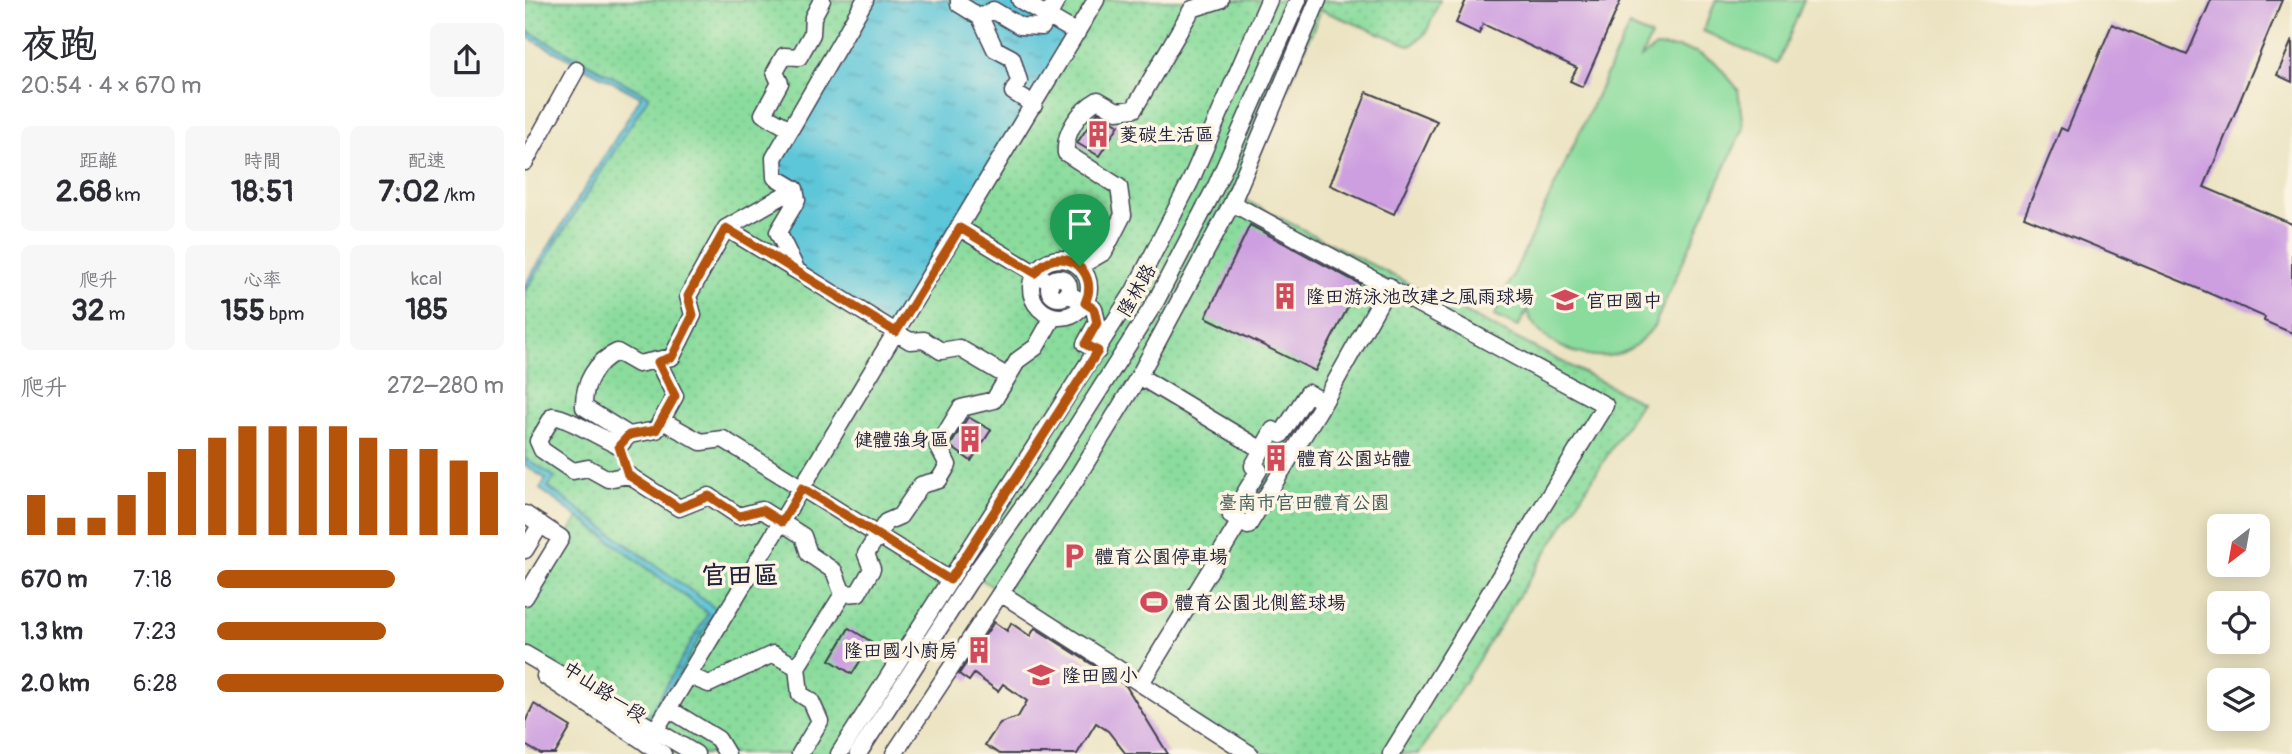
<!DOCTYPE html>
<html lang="zh-TW">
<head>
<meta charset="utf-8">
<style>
	body { margin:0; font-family:Pangolin,"LXGW WenKai TC",sans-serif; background:#f7f7f7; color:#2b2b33; height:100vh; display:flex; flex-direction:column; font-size:26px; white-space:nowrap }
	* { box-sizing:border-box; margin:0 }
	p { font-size:23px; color:#7c7c81 }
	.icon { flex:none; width:38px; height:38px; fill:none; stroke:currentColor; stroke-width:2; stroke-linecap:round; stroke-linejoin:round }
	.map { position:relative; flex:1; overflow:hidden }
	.sheet { display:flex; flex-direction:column; background:#fff; width:525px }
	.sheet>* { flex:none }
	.needle { width:46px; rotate:211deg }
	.fabs { position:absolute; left:1682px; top:514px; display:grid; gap:14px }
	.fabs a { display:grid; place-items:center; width:63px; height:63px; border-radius:10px; background:#fff; box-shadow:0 4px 18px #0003; font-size:35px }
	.pin { position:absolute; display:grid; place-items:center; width:60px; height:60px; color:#fff; margin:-72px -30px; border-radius:50% 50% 50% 0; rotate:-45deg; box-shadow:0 0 7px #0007 }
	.pin .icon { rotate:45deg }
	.round { display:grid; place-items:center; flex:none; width:74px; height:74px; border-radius:10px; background:#f7f7f7 }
	.headline { display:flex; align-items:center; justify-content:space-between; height:119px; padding:0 21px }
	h1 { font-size:38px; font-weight:800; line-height:52px }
	.stats { display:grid; grid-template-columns:repeat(3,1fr); gap:10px; height:119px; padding:7px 21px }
	.stats div { display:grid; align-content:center; border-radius:10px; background:#f7f7f7; text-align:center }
	.stats b { font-size:30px; font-weight:800 }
	.stats small { font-size:19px; font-weight:400 }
	.stats p { font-size:19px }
	.chart { height:196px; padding:14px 21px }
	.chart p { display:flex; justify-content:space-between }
	.chart svg { width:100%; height:126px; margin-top:7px; stroke:#b45309; stroke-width:6 }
	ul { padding:0 21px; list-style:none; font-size:23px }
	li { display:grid; grid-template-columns:112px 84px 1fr; align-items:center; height:52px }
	li i { height:18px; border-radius:9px; background:#b45309 }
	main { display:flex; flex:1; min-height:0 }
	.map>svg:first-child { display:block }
	.green { fill:#8adc9d; stroke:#567f6c; stroke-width:2 }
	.park { fill:url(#park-dots); stroke:#567f6c; stroke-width:2 }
	.water { fill:url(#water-ripples); stroke:#40748a; stroke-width:2 }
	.building { fill:#cd9fe0 }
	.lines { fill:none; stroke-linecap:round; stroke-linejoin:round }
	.minor-casing { stroke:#403f4f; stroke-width:19 }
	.minor { stroke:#fff; stroke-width:16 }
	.route-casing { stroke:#fff; stroke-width:14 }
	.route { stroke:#b45309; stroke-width:9 }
	.labels { text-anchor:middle; stroke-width:7; stroke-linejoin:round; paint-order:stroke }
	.poi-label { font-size:19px; fill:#22223b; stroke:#fcf5e5; text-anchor:start }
	.street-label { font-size:19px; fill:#22223b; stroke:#fcf5e5 }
	.park-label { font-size:19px; fill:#415a58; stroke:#fcf5e5 }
	.district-label { font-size:26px; font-weight:bold; fill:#22223b; stroke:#fcf5e5 }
</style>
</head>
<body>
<main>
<section class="sheet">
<div class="headline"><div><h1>夜跑</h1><p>20:54 · 4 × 670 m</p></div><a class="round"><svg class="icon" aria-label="share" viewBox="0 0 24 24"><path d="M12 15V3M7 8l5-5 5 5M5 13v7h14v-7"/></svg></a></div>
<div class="stats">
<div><p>距離</p><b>2.68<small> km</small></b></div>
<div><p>時間</p><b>18:51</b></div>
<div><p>配速</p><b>7:02<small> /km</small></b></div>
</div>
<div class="stats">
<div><p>爬升</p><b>32<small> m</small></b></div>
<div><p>心率</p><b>155<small> bpm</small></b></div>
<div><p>kcal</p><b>185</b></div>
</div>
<div class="chart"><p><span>爬升</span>272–280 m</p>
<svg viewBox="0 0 160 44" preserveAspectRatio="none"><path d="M5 44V30M15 44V38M25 44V38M35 44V30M45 44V22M55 44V14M65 44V10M75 44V6M85 44V6M95 44V6M105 44V6M115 44V10M125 44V14M135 44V14M145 44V18M155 44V22"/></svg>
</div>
<ul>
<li><b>670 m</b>7:18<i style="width:62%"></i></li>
<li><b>1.3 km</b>7:23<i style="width:59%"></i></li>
<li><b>2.0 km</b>6:28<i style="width:100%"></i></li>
</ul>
</section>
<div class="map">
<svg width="1767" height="754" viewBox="0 0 1767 754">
	<defs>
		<pattern id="park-dots" width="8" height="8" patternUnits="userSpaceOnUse" patternTransform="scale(1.75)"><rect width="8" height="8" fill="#8adc9d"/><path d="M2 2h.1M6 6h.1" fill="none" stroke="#77bc88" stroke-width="1.8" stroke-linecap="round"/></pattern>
		<pattern id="water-ripples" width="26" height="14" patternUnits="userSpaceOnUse" patternTransform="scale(1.75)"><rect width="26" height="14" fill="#5dc6d9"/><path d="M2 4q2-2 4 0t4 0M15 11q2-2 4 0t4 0" fill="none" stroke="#4ca0b1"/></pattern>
	</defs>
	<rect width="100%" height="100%" fill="#fcf5e5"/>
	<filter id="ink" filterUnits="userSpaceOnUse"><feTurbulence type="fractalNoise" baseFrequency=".0143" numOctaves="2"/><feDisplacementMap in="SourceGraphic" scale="14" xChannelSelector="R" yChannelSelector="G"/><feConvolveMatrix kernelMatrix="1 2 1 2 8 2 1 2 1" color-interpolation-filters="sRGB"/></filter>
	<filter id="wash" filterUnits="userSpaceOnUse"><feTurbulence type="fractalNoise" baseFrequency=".00686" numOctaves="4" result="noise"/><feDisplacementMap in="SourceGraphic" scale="28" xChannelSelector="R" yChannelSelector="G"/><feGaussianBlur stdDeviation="1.57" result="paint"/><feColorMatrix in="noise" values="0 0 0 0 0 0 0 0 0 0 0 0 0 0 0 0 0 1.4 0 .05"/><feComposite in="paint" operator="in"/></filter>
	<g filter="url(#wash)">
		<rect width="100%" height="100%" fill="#ebe3c1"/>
		<!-- green -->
		<path class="green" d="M1191,0H1279L1253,64L1178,31Z
			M1104,26L1126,36L1116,58L1131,47L1153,48L1171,52L1191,63L1213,89L1218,128L1129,326C1119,339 1106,352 1089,355C1057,362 1010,341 1002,310L993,327L969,316Z"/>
		<!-- park -->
		<path class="park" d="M0,0H915L901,33L886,46L796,10L716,198L1116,402L894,754H725L454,578L333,754H138L0,663V600L54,517L15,489L21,479L0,465V292L123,96L0,30Z"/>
		<!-- water -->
		<path class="water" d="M340,0H495L552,33L371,332L271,275L253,232L272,199L250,177L249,158Z
			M0,30L124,96L0,292V285L116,97L0,36Z
			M0,458L30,477L23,487L191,609L116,740L112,737L183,613L15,489L21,479L0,465Z"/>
		<g id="blocks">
			<!-- building -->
			<path class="building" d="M941,0H1096L1058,87L1045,81L1052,68L958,24L954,34L931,23Z
				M1686,0H1757L1679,187L1767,224V333L1739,321L1740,317L1660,283L1499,217L1536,128L1542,131L1587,24L1662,55Z
				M1767,40V82L1752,75Z
				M842,92L912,121L869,214L805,185Z
				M573,112L594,125L574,156L552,143Z
				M725,225L835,284L790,371L681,317Z
				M443,417L466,430L446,461L425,446Z
				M469,622L482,631L486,623L505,636L510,628L601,686L643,754H601L583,731L571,723L552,754H475L460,745L475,723L493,717L502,701L478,684L473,691L449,674L444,681L434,674Z
				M324,628L347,642L327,674L305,660Z
				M9,704L46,727L30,754H16L0,745V722Z"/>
		</g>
	</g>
	<g filter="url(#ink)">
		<use href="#blocks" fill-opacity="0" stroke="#403f4f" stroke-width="2"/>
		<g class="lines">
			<defs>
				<path id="minor" d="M340,0L249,158L250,177L270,189L272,200L253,232L272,271L385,341L399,340L416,351L434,348L483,377
					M434,0V4L455,17L468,10L495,26L517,27L532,0
					M495,0L552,33
					M455,17L470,49L487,58L494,81L488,92L509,105
					M265,129L238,114L255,83L250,72L259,56L274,57L287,34L288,17L297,0
					M0,162L51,70
					M707,203L793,0
					M201,228L272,271
					M435,228L526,283
					M506 288a29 29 0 1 1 58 0a29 29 0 1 1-58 0Z
					M555,266L579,252L598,215L594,187L541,153C539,132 555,110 573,100L592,111L609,109L667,9L695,0
					M524 288a10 10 0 1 1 20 0a10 10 0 1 1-20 0Z
					M542,293L569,309L572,322L560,344L573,351
					M133,362L150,396L131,430L104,435L59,407C58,384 71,361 92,352L113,364L147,357L168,315L163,296L201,228L270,189
					M614,376L737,450
					M136,420L176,442L198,439L425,580
					M104,435L94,446C77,439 42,417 28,416L13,441L17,450L48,471L63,468L83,479L103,475L154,508L184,496L214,516L237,510L278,536L284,554L309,571L318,594
					M0,514L36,538L0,597
					M715,521L723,526L799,402
					M0,550L16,524
					M477,594L725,754
					M0,654L171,754
					M20,676L138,754
					M164,676L184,684L248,654L272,667
					M616,683L715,521L706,516L734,470L728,466L748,430L756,435L783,393L799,402L864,286
					M144,709L193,739L202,754
					M122,744L571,0
					M275,754L295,721L286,701L275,694L272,667L318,594L333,593L347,569L341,554L361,522L375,516L396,485L414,480L423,465L413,446L436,408L469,400L493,360L511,347L528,317
					M314,754L609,291L666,180L744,0
					M333,754L444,582L527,465L631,301L691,186L773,0
					M369,754L551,479L614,376L707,203L1080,405L866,754"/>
			</defs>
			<!-- minor casing -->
			<use href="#minor" class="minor-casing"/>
			<!-- minor -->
			<use href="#minor" class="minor"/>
		</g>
	</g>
	<g class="lines" filter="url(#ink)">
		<defs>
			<path id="route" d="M201,228L371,332L435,228L510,273C532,241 577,269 560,303L569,309L572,323L560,344L573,351L425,580L277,488L257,522L237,510L214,516L184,496L154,508L103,475L94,446L104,435L131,430L150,396L133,362L147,357L168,315L163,296Z"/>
		</defs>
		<!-- route casing -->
		<use href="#route" class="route-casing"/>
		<!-- route -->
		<use href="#route" class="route"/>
	</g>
	<!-- icons -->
	<defs>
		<symbol id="building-bare" viewBox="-9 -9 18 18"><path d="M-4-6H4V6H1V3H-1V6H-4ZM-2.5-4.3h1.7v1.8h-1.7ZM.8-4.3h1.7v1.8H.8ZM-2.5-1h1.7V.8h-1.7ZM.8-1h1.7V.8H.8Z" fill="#d1495b" stroke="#fcf5e5" stroke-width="2.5" paint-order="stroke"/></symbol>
		<symbol id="school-bare" viewBox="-9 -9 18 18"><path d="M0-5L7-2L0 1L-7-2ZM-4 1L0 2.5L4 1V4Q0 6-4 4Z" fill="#d1495b" stroke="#fcf5e5" stroke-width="2.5" paint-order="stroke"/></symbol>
		<symbol id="parking-bare" viewBox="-9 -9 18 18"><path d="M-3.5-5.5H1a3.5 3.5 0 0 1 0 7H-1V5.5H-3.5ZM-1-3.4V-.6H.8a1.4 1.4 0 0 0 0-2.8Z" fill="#d1495b" stroke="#fcf5e5" stroke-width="2.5" paint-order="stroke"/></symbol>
		<symbol id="stadium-bare" viewBox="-9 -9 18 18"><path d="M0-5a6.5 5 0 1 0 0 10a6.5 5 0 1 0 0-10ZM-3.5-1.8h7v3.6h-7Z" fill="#d1495b" stroke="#fcf5e5" stroke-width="2.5" paint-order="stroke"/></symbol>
	</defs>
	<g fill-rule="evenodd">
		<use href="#building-bare" x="554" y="115" width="38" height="38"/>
		<use href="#building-bare" x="741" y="277" width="38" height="38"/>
		<use href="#school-bare" x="1021" y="281" width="38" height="38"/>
		<use href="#building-bare" x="426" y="420" width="38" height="38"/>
		<use href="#building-bare" x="732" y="439" width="38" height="38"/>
		<use href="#parking-bare" x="530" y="537" width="38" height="38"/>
		<use href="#stadium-bare" x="610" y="583" width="38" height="38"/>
		<use href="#building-bare" x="435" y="631" width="38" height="38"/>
		<use href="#school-bare" x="497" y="656" width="38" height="38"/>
	</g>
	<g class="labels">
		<!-- poi labels -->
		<g class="poi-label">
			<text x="594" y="141">菱碳生活區</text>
			<text x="781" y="303">隆田游泳池改建之風雨球場</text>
			<text x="1061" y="307">官田國中</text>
			<text x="424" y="446" text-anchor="end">健體強身區</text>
			<text x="772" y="465">體育公園站體</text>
			<text x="570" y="563">體育公園停車場</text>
			<text x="650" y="609">體育公園北側籃球場</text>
			<text x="433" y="657" text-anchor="end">隆田國小廚房</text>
			<text x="537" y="682">隆田國小</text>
		</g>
		<!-- street labels -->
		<g class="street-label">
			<text transform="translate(611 290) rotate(-60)" y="7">隆林路</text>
			<text transform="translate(80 691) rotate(33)" y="7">中山路一段</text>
		</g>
		<!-- park labels -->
		<g class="park-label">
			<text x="779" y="509">臺南市官田體育公園</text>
		</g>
		<!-- district labels -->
		<g class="district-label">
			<text x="215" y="584">官田區</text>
		</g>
	</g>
</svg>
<div class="fabs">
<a><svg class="needle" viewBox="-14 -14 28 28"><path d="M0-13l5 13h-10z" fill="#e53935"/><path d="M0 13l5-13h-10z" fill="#7c7c81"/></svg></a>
<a><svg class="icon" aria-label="locate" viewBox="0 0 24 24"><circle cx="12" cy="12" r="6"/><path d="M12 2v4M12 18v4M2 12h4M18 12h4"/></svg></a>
<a><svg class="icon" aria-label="layers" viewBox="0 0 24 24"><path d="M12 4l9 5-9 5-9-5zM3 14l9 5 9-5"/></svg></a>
</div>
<div class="pin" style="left:555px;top:266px;background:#1e9e55"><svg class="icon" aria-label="arrive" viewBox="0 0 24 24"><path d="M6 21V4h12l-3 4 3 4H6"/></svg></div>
</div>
</main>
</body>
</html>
